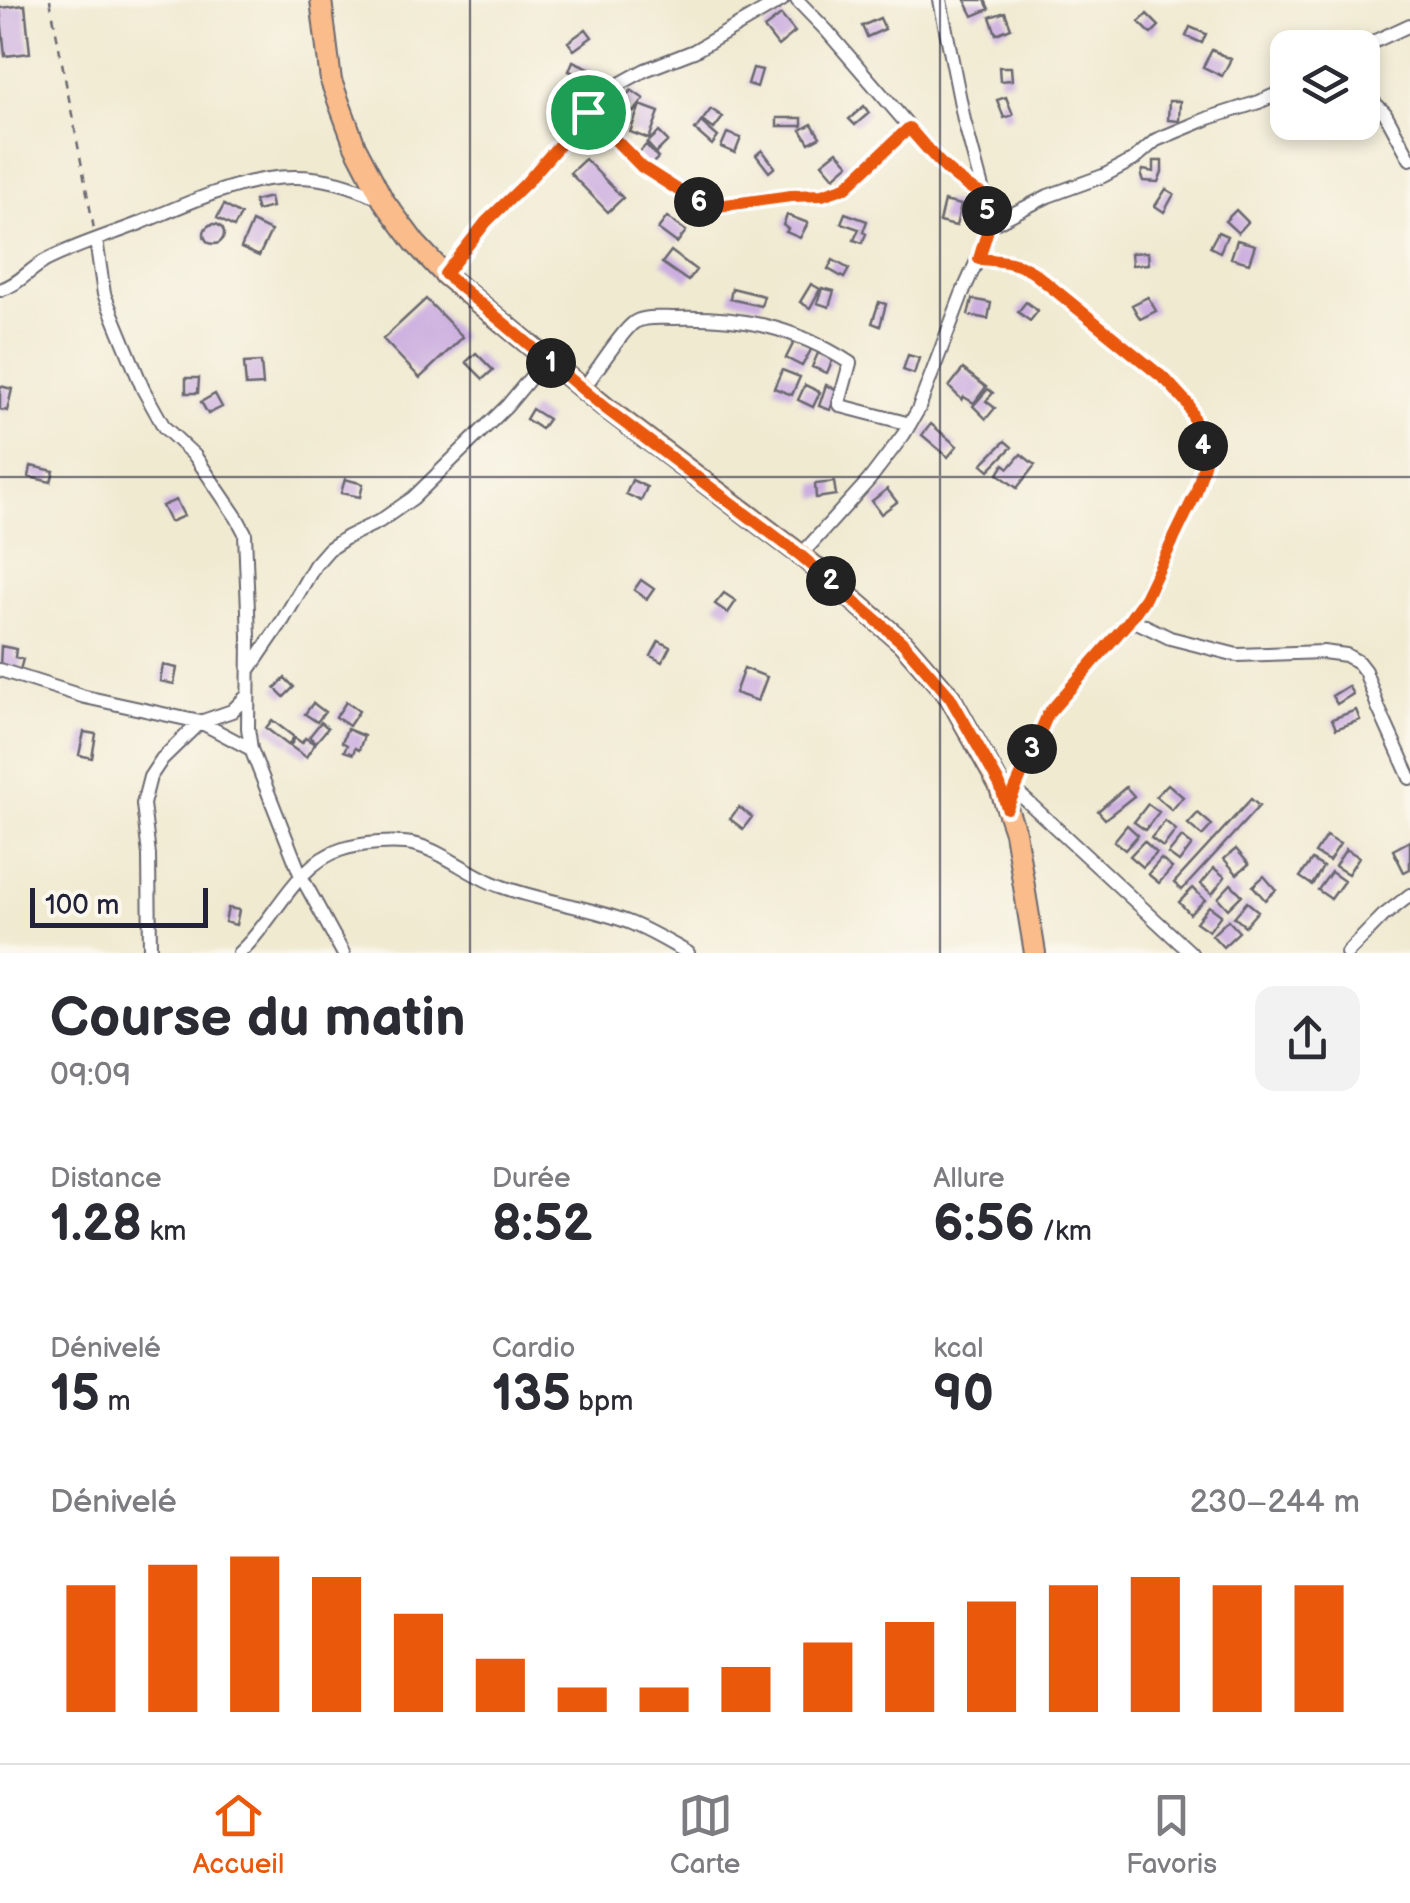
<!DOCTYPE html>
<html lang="fr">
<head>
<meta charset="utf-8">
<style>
	body { margin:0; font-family:"Balsamiq Sans",sans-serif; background:#f2f2f3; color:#2b2b33; height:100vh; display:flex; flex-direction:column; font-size:38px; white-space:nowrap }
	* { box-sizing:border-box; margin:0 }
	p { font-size:32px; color:#7c7c81 }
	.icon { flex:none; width:55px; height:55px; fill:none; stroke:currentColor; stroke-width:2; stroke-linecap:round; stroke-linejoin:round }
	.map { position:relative; height:953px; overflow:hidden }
	.drawer { display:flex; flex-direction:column; background:#fff; flex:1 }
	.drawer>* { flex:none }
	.controls { position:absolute; left:1270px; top:30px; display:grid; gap:20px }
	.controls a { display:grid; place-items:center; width:110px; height:110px; border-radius:20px; background:#fff; box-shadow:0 5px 15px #0003; font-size:50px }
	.scale { position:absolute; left:30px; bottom:25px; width:178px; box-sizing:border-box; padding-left:10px; border:5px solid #22223b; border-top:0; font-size:28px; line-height:35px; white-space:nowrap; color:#22223b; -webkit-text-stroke:8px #fbf7ec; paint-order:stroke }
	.pin { position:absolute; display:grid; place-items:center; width:85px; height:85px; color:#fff; margin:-42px; border:5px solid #fff; border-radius:50%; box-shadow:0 2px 10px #0007 }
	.km { position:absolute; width:50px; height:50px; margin:-25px; border-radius:50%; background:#222; color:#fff; font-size:28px; line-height:50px; text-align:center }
	.round { display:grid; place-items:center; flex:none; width:105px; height:105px; border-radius:20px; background:#f2f2f3 }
	.head { display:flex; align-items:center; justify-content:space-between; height:170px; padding:0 50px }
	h1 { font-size:55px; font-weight:700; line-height:75px }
	.figures { display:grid; grid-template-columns:repeat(3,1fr); gap:15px; height:170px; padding:10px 50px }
	.figures div { display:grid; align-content:center }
	.figures b { font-size:50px; font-weight:700 }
	.figures small { font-size:28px; font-weight:400 }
	.figures p { font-size:28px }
	.chart { height:280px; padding:20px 50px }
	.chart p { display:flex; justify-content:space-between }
	.chart svg { width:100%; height:180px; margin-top:10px; stroke:#ea580c; stroke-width:6 }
	.menu { display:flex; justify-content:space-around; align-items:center; height:140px; border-top:2px solid #e1e1e2; background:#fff; font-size:28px; color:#7c7c81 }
	.menu a { display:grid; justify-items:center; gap:5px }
	.menu .active { color:#ea580c }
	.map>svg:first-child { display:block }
	.building { fill:#ccafe0 }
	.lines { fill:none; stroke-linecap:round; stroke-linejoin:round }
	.minor-casing { stroke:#6a6870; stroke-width:16 }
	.primary-casing { stroke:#6a6870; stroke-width:24 }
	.path { stroke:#6a6870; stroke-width:2.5; stroke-dasharray:8 8; stroke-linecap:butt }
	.minor { stroke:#fff; stroke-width:12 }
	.primary { stroke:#f9bc8a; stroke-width:20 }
	.route-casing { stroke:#fff; stroke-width:20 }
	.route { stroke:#ea580c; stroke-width:12 }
	.grid { fill:none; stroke:#22223b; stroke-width:2.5; stroke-opacity:0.55 }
</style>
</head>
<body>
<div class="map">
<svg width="1410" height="953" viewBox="0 0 1410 953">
	<rect width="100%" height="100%" fill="#fbf7ec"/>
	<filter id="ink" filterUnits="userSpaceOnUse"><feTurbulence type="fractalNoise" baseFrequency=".01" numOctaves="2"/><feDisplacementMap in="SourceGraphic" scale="20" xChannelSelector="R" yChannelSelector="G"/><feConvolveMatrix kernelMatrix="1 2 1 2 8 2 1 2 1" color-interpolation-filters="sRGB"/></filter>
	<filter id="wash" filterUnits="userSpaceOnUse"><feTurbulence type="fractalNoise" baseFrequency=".0048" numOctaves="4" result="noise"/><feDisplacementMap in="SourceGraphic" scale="40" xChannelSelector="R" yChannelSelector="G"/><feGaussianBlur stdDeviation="2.25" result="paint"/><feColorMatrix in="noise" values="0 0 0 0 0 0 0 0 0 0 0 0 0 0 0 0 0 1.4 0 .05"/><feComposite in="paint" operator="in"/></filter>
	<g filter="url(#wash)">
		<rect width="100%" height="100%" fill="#f0ead1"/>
		<g id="blocks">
			<!-- building -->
			<path class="building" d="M965,0H985L989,9L973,16Z
				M25,5L30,53L5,56L0,8Z
				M1005,12L1011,28L996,34L990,17Z
				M1147,14L1159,26L1151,34L1139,22Z
				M781,15L795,32L778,46L764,28Z
				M880,18L885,29L867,37L862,26Z
				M1190,27L1206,34L1202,43L1186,36Z
				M586,29L592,37L574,50L568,42Z
				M1212,50L1231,59L1222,76L1203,67Z
				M573,61L591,69L587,78L569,71Z
				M999,67H1011L1012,80L1000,81Z
				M753,68L762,70L757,87L748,84Z
				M570,81L584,94L578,101L564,88Z
				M631,90L644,99L634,112L622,103Z
				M1006,97L1013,115L1004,118L997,100Z
				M1169,101H1180L1179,121L1168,120Z
				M640,105L659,112L649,139L630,132Z
				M864,106L869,113L855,125L849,119Z
				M711,109L723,117L714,129L702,121Z
				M777,118H802V126H777Z
				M701,122L718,137L712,145L695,130Z
				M812,124L820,137L809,143L801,130Z
				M659,132L668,141L656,153L647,143Z
				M727,133L741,138L735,153L721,147Z
				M646,145L658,158L648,168L636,156Z
				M762,150L775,167L769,172L756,155Z
				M837,151L849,164L834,177L822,163Z
				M585,159L623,198L608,212L570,173Z
				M1154,161H1162V172L1158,182L1143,181L1141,176L1143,170L1154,172Z
				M1166,189L1174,194L1164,212L1155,206Z
				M270,197L272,207L257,211L254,201Z
				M944,201L961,205L956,226L939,222Z
				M224,205L241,215L234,227L217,218Z
				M1236,210L1248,222L1238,233L1225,221Z
				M845,213L867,221L863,232L866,234L862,243L854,240L859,229L841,223Z
				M787,215L808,223L800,238L786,232L788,229L783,225Z
				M667,217L686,231L677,243L658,229Z
				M252,222L271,231L259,256L241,248Z
				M204 234a10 10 0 1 1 20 0a10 10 0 1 1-20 0Z
				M1218,232L1227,236L1220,252L1210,247Z
				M1237,240L1255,245L1249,263L1231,258Z
				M671,251L696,270L688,281L662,263Z
				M1148,252L1149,264L1132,265L1131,253Z
				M833,260L849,269L844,278L828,269Z
				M811,284L820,289L810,308L800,302Z
				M732,288L764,296L761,306L730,299Z
				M822,288L834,291L829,307L817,303Z
				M1148,297L1156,311L1140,319L1132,305Z
				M426,299L463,337L420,378L383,339Z
				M972,299L991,303L988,319L968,315Z
				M879,302L886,304L880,326L872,323Z
				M1026,302L1038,311L1030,321L1018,312Z
				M795,340L812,348L802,366L786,358Z
				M476,353L493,370L483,379L466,362Z
				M818,353L833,359L827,373L812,367Z
				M908,355L919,358L914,374L903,370Z
				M261,362L263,385L246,386L244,363Z
				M963,369L986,387L974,403L964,397L962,400L949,387Z
				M782,370L800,377L792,395L774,388Z
				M186,378H199L198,393H186Z
				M805,385L820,392L813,407L798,400Z
				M826,385L838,390L830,410L819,406Z
				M0,386L12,389L7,411L0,409Z
				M988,389L993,393L986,401L995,408L986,419L973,406Z
				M215,394L222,407L208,414L201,402Z
				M532,409L548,419L541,429L526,419Z
				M931,424L957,446L948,457L922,435Z
				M1005,441L1012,447L989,470L982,464Z
				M1021,454L1035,465L1017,488L998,474L1004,464L1009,468Z
				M31,466L54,471L51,482L29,477Z
				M345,479L363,484L360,497L341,493Z
				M632,480L647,487L641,501L626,494Z
				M834,482L836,495L816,498L815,484Z
				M887,489L897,502L881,514L872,501Z
				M176,500L184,516L170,522L162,506Z
				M641,580L654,589L647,599L634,590Z
				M724,593L736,601L728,613L715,604Z
				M659,641L670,647L662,662L651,656Z
				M1,646L16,649L15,657L23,659L20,670L0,666Z
				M163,665L177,668L174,684L160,681Z
				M744,668L767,677L758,701L735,693Z
				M285,678L294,687L284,697L275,688Z
				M1348,686L1353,694L1337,704L1332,696Z
				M346,702L359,711L349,726L336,717Z
				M313,703L325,712L317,722L305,714Z
				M1356,710L1360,720L1336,729L1332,719Z
				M272,720L294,737L288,745L266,728Z
				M321,722L328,728L316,742L309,737Z
				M347,729L364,736L359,750L355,748L353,754L344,751L347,745L342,742Z
				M84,732L96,734L92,758L79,755Z
				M295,738L302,743L305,738L315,744L306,757L290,746Z
				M1168,784L1183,797L1172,810L1156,796Z
				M1126,787L1134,796L1105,819L1098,811Z
				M1251,799L1259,806L1182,890L1174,883Z
				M1148,804L1159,812L1145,830L1134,822Z
				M739,807L752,817L743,829L730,819Z
				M1198,813L1212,825L1202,836L1188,824Z
				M1165,821L1176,830L1163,847L1151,838Z
				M1127,825L1138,835L1125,850L1114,841Z
				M1326,836L1340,844L1329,861L1315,853Z
				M1182,837L1192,845L1179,862L1168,854Z
				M1144,841L1157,853L1143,867L1130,856Z
				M1410,841V869L1404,872L1393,850Z
				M1236,849L1249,864L1237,874L1224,859Z
				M1346,849L1359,857L1348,874L1335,866Z
				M1161,859L1172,868L1159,883L1148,874Z
				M1312,860L1323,867L1312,885L1300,877Z
				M1214,868L1225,877L1212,894L1201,884Z
				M1331,872L1344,881L1331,899L1318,890Z
				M1264,876L1276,890L1265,900L1253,886Z
				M1231,884L1242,895L1228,909L1218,898Z
				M1193,888L1205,900L1190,914L1179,902Z
				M1247,902L1258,911L1245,926L1234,917Z
				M1209,906L1221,915L1209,931L1196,922Z
				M228,908L239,910L236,925L225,922Z
				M1228,920L1239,932L1223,947L1212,935Z"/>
		</g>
	</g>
	<g filter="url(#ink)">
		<use href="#blocks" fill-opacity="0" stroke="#6a6870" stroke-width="2.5"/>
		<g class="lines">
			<defs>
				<path id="minor" d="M797,0L827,31L951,175L970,189L984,195
					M1360,48L1410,25
					M1362,91L1385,113L1410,159
					M588,111L643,167L703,204L717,206L791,196L822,195L846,187L856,178
					M989,226L1048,196L1103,176L1133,160L1156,140L1209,118L1259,102L1288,89
					M96,240L104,294L143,389L164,427L195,456L237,518L245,533L249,637L248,728L251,749L301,876L343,953
					M979,259C1000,260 1016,261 1034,273L1167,381L1188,405L1203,444L1205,461L1196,493L1145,598L1128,623
					M445,275L486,222L527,183L574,126L614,87L645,70L694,51L782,0
					M0,290C18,285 29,270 45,261C74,246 107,236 138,224C222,189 292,152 380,199
					M583,389C593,376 624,328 635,322C645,316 662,318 673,318C740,316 793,326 850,363L839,403L841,406L910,424
					M801,555L869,480L904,434L918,410L962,294L986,241L989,226L984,195L964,120L940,0
					M0,670L85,697L200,722L251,749
					M249,670L283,620L315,565L329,549L347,537L380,521L413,498L507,406L546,359
					M1015,790L1191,953
					M1007,808L1048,715L1128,623L1137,622L1170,638L1237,655L1323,652L1346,655L1358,662L1365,671L1378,707L1410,778
					M150,953L149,855L143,804L150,777L162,759L200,722L232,711L248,695
					M239,953C274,922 294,865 340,850C360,843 397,840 417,845C446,853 471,876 500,886C542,902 593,907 633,924C652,932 670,943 688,953
					M1347,953L1383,916L1410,895"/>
				<path id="primary" d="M321,0L331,81L355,146L383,200L415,243L445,275L605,407L801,555L903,643L950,697L999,785L1015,832L1035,953"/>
			</defs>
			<!-- minor casing -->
			<use href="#minor" class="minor-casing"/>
			<!-- primary casing -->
			<use href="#primary" class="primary-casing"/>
			<!-- path -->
			<path class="path" d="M50,0L94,229
				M863,171L901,135"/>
			<!-- minor -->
			<use href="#minor" class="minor"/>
			<!-- primary -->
			<use href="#primary" class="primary"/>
		</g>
	</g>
	<g class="lines" filter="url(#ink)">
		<defs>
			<path id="route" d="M588,112L642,167L689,197L703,204L718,206L791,196L822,195L846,187L909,128C932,154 952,181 984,195L989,226L979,259C1000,261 1016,261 1034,273L1167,381L1188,404L1203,444L1205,461L1196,493L1145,598L1128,622L1048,714L1007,808L1000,785L950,697L903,643L800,555L605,408L445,274L486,222L526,183Z"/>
		</defs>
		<!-- route casing -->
		<use href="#route" class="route-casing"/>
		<!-- route -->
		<use href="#route" class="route"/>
	</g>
	<!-- grid -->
	<path class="grid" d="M470,0V953M940,0V953M0,477H1410"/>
</svg>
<div class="controls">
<a><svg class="icon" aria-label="layers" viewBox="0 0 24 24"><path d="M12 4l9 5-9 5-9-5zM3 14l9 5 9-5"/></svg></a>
</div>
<div class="scale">100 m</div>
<div class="pin" style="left:588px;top:112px;background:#1e9e55"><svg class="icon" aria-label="arrive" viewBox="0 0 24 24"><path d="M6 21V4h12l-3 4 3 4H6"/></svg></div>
<b class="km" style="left:551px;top:363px">1</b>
<b class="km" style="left:831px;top:581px">2</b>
<b class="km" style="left:1032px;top:749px">3</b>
<b class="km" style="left:1203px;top:446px">4</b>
<b class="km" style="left:987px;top:211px">5</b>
<b class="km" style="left:699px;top:202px">6</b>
</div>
<section class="drawer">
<div class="head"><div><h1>Course du matin</h1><p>09:09</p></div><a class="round"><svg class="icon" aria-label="share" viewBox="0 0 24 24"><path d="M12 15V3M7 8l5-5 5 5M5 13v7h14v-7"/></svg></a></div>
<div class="figures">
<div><p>Distance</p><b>1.28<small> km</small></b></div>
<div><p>Durée</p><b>8:52</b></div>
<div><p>Allure</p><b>6:56<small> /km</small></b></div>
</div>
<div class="figures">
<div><p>Dénivelé</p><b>15<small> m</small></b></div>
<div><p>Cardio</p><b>135<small> bpm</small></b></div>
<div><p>kcal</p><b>90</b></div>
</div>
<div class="chart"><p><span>Dénivelé</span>230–244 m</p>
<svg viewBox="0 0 160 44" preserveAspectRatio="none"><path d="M5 44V13M15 44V8M25 44V6M35 44V11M45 44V20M55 44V31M65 44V38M75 44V38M85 44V33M95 44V27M105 44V22M115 44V17M125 44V13M135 44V11M145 44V13M155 44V13"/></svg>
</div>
</section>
<nav class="menu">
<a class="active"><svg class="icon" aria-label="home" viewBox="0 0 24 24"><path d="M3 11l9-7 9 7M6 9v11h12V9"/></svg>Accueil</a>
<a><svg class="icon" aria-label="map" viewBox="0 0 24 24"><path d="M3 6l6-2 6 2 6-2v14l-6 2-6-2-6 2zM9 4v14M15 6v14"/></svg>Carte</a>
<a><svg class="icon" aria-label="saved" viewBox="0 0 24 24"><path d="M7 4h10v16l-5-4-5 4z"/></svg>Favoris</a>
</nav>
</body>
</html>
